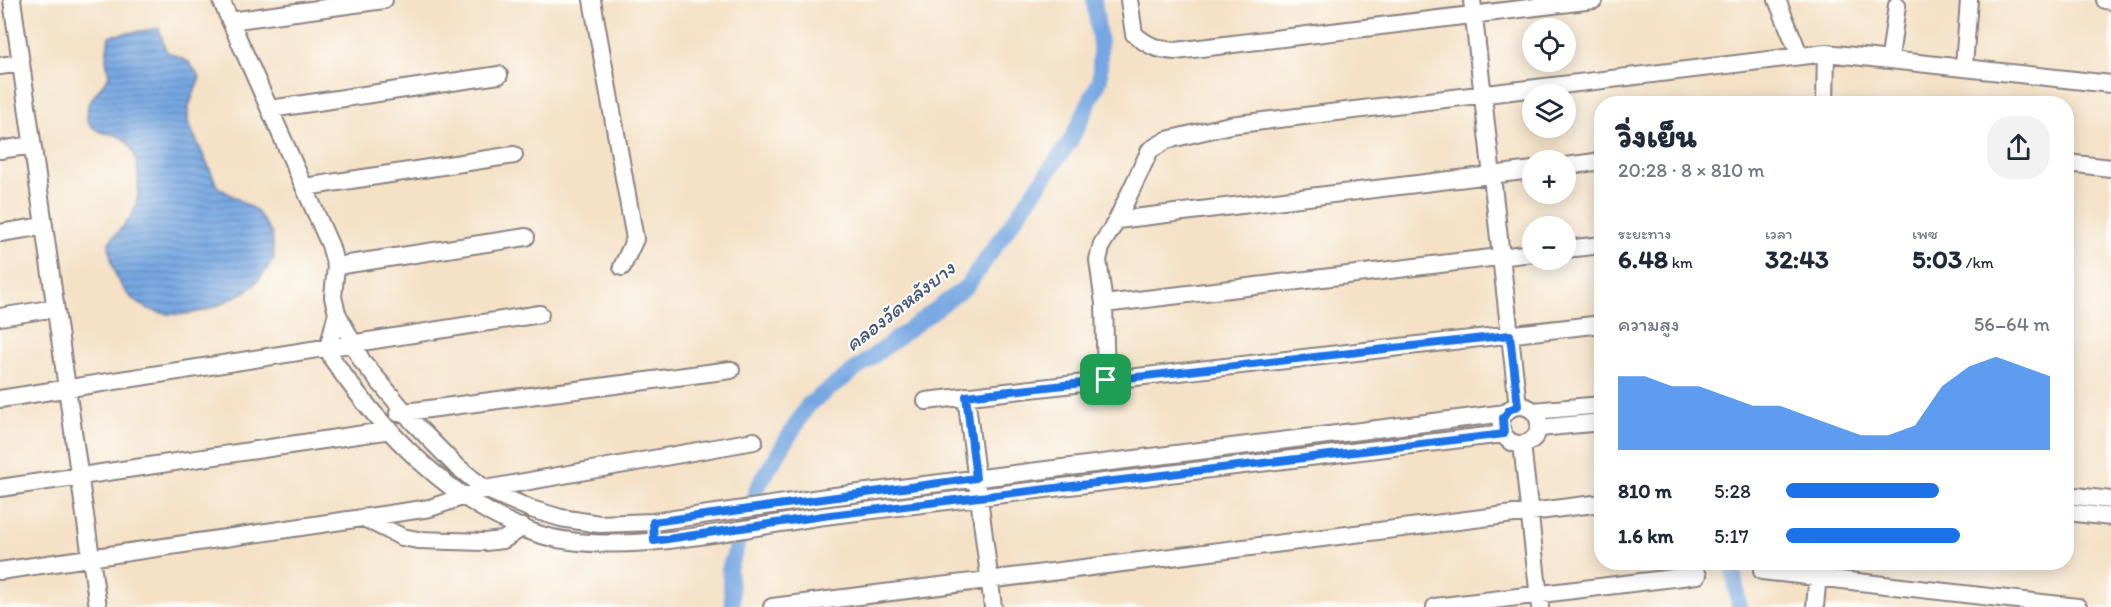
<!DOCTYPE html>
<html lang="th">
<head>
<meta charset="utf-8">
<style>
	body { margin:0; font-family:Itim,"Playpen Sans Thai",sans-serif; background:#f2f2f3; color:#1f2937; height:100vh; display:flex; flex-direction:column; font-size:22px; white-space:nowrap }
	* { box-sizing:border-box; margin:0 }
	p { font-size:20px; color:#747a83 }
	.icon { flex:none; width:33px; height:33px; fill:none; stroke:currentColor; stroke-width:2; stroke-linecap:round; stroke-linejoin:round }
	.map { position:relative; flex:1; overflow:hidden }
	.sheet { position:absolute; left:1594px; top:96px; width:480px; height:474px; display:flex; flex-direction:column; background:#fff; border-radius:24px; box-shadow:0 3px 15px #0003 }
	.sheet>* { flex:none }
	.tools { position:absolute; left:1522px; top:18px; display:grid; gap:12px }
	.tools a { display:grid; place-items:center; width:54px; height:54px; border-radius:50%; background:#fff; box-shadow:0 3px 15px #0003; font-size:30px }
	.pin { position:absolute; display:grid; place-items:center; width:51px; height:51px; color:#fff; margin:-26px; border-radius:12px; box-shadow:0 3px 9px #0006 }
	.round { display:grid; place-items:center; flex:none; width:63px; height:63px; border-radius:24px; background:#f2f2f3 }
	.head { display:flex; align-items:center; justify-content:space-between; height:102px; padding:0 24px }
	h1 { font-size:33px; font-weight:800; line-height:45px }
	.metrics { display:grid; grid-template-columns:repeat(3,1fr); gap:9px; height:102px; padding:6px 24px }
	.metrics div { display:grid; align-content:center }
	.metrics b { font-size:26px; font-weight:800 }
	.metrics small { font-size:16px; font-weight:400 }
	.metrics p { font-size:16px }
	.chart { height:168px; padding:12px 24px }
	.chart p { display:flex; justify-content:space-between }
	.chart svg { width:100%; height:108px; margin-top:6px; fill:#1a73e8; opacity:.7 }
	ul { padding:0 24px; list-style:none; font-size:20px }
	li { display:grid; grid-template-columns:96px 72px 1fr; align-items:center; height:45px }
	li i { height:15px; border-radius:8px; background:#1a73e8 }
	.map>svg:first-child { display:block }
	.water { fill:url(#water-rules); stroke:#4c648e; stroke-width:1.5 }
	.lines { fill:none; stroke-linecap:round; stroke-linejoin:round }
	.canal { stroke:#77a7e2; stroke-width:16 }
	.minor-casing { stroke:#8b8280; stroke-width:20 }
	.minor { stroke:#fff; stroke-width:16 }
	.route-casing { stroke:#fff; stroke-width:12 }
	.route { stroke:#1a73e8; stroke-width:8 }
	.labels { text-anchor:middle; stroke-width:4.5; stroke-linejoin:round; paint-order:stroke }
	.water-label { font-size:21px; font-style:italic; fill:#44577e; stroke:#fdfcf7 }
</style>
</head>
<body>
<div class="map">
<svg width="2111" height="607" viewBox="0 0 2111 607">
	<defs>
		<pattern id="water-rules" width="6" height="5" patternUnits="userSpaceOnUse" patternTransform="scale(1.5)"><rect width="6" height="5" fill="#77a7e2"/><path d="M0 2.5h6" fill="none" stroke="#6188b8"/></pattern>
	</defs>
	<rect width="100%" height="100%" fill="#fdfcf7"/>
	<filter id="ink" filterUnits="userSpaceOnUse"><feTurbulence type="fractalNoise" baseFrequency=".0167" numOctaves="2"/><feDisplacementMap in="SourceGraphic" scale="12" xChannelSelector="R" yChannelSelector="G"/><feConvolveMatrix kernelMatrix="1 2 1 2 8 2 1 2 1" color-interpolation-filters="sRGB"/></filter>
	<filter id="wash" filterUnits="userSpaceOnUse"><feTurbulence type="fractalNoise" baseFrequency=".008" numOctaves="4" result="noise"/><feDisplacementMap in="SourceGraphic" scale="24" xChannelSelector="R" yChannelSelector="G"/><feGaussianBlur stdDeviation="1.35" result="paint"/><feColorMatrix in="noise" values="0 0 0 0 0 0 0 0 0 0 0 0 0 0 0 0 0 1.4 0 .05"/><feComposite in="paint" operator="in"/></filter>
	<g filter="url(#wash)">
		<rect width="100%" height="100%" fill="#f4e1c6"/>
		<!-- water -->
		<path class="water" d="M159,28L166,51L189,62L200,77L188,109V122L218,187L257,211L272,234L274,259C267,268 260,280 251,288C245,293 234,297 227,301C170,331 112,311 109,242C116,233 128,223 133,213C142,195 141,151 123,139C109,129 103,140 87,121L88,104L109,76L106,59L109,36Z"/>
		<g class="lines">
			<!-- canal -->
			<path class="canal" d="M1732,562L1739,607
				M733,607L729,569L757,488L808,405L967,286L1071,140L1100,80V44L1094,0"/>
		</g>
	</g>
	<g filter="url(#ink)">
		<g class="lines">
			<defs>
				<path id="minor" d="M12,0L98,607
					M221,0L330,245L336,266L333,297L337,313L362,361L414,423L454,464L485,489L531,509L561,518L599,524L653,522L827,497L1506,413
					M592,0L635,239L622,267
					M1129,0L1134,34C1148,46 1158,50 1176,51L1594,0
					M1472,0L1518,406
					M1777,0L1800,56
					M2105,0L2111,1
					M230,21L384,0
					M1890,58L1897,5
					M0,66L21,63
					M1964,66L1969,0
					M1825,104L1826,53
					M270,109L499,75
					M0,150L32,145
					M2067,163L2111,168
					M1566,166L1602,161
					M305,187L514,155
					M1117,220L1533,170
					M0,233L44,226
					M1566,249L1602,245
					M336,266L526,237
					M1104,304L1533,253
					M337,313L328,348L333,360C381,430 453,505 535,533C616,561 747,526 832,515C1056,486 1280,461 1504,434
					M0,317L55,308
					M1106,380L1104,304L1098,260L1102,244L1117,220L1150,150L1167,140L1230,125L1826,53L2111,84
					M966,396L993,607
					M0,399L540,314
					M926,401L1602,324
					M1501 425a19 19 0 1 1 38 0a19 19 0 1 1-38 0Z
					M1533,411L1602,405
					M398,413L731,370
					M1539,428L1602,422
					M1522,444L1540,607
					M0,488L391,430
					M2067,495L2111,500
					M2067,512L2111,517
					M364,518L402,537L418,540L485,542L503,540L523,527
					M0,571L430,508L485,489L754,441
					M1762,571L2078,607
					M772,607L1602,503
					M1435,607L1698,575
					M1815,607L1819,562"/>
			</defs>
			<!-- minor casing -->
			<use href="#minor" class="minor-casing"/>
			<!-- minor -->
			<use href="#minor" class="minor"/>
		</g>
	</g>
	<g class="lines" filter="url(#ink)">
		<defs>
			<path id="route" d="M1510,335L1518,406L1509,410L1503,418L1504,434L830,515L654,541L653,522L976,478L966,396Z"/>
		</defs>
		<!-- route casing -->
		<use href="#route" class="route-casing"/>
		<!-- route -->
		<use href="#route" class="route"/>
	</g>
	<g class="labels">
		<!-- water labels -->
		<g class="water-label">
			<text transform="translate(900 306) rotate(-38)" y="7">คลองวัดหลังบาง</text>
		</g>
	</g>
</svg>
<div class="tools">
<a><svg class="icon" aria-label="locate" viewBox="0 0 24 24"><circle cx="12" cy="12" r="6"/><path d="M12 2v4M12 18v4M2 12h4M18 12h4"/></svg></a>
<a><svg class="icon" aria-label="layers" viewBox="0 0 24 24"><path d="M12 4l9 5-9 5-9-5zM3 14l9 5 9-5"/></svg></a>
<a>+</a>
<a>−</a>
</div>
<div class="pin" style="left:1106px;top:380px;background:#1e9e55"><svg class="icon" aria-label="arrive" viewBox="0 0 24 24"><path d="M6 21V4h12l-3 4 3 4H6"/></svg></div>
<section class="sheet">
<div class="head"><div><h1>วิ่งเย็น</h1><p>20:28 · 8 × 810 m</p></div><a class="round"><svg class="icon" aria-label="share" viewBox="0 0 24 24"><path d="M12 15V3M7 8l5-5 5 5M5 13v7h14v-7"/></svg></a></div>
<div class="metrics">
<div><p>ระยะทาง</p><b>6.48<small> km</small></b></div>
<div><p>เวลา</p><b>32:43</b></div>
<div><p>เพซ</p><b>5:03<small> /km</small></b></div>
</div>
<div class="chart"><p><span>ความสูง</span>56–64 m</p>
<svg viewBox="0 0 160 44" preserveAspectRatio="none"><path d="M0 44V14L10 14L20 18L30 18L40 22L50 26L60 26L70 30L80 34L90 38L100 38L110 34L120 18L130 10L140 6L150 10L160 14V44z"/></svg>
</div>
<ul>
<li><b>810 m</b>5:28<i style="width:58%"></i></li>
<li><b>1.6 km</b>5:17<i style="width:66%"></i></li>
</ul>
</section>
</div>
</body>
</html>
